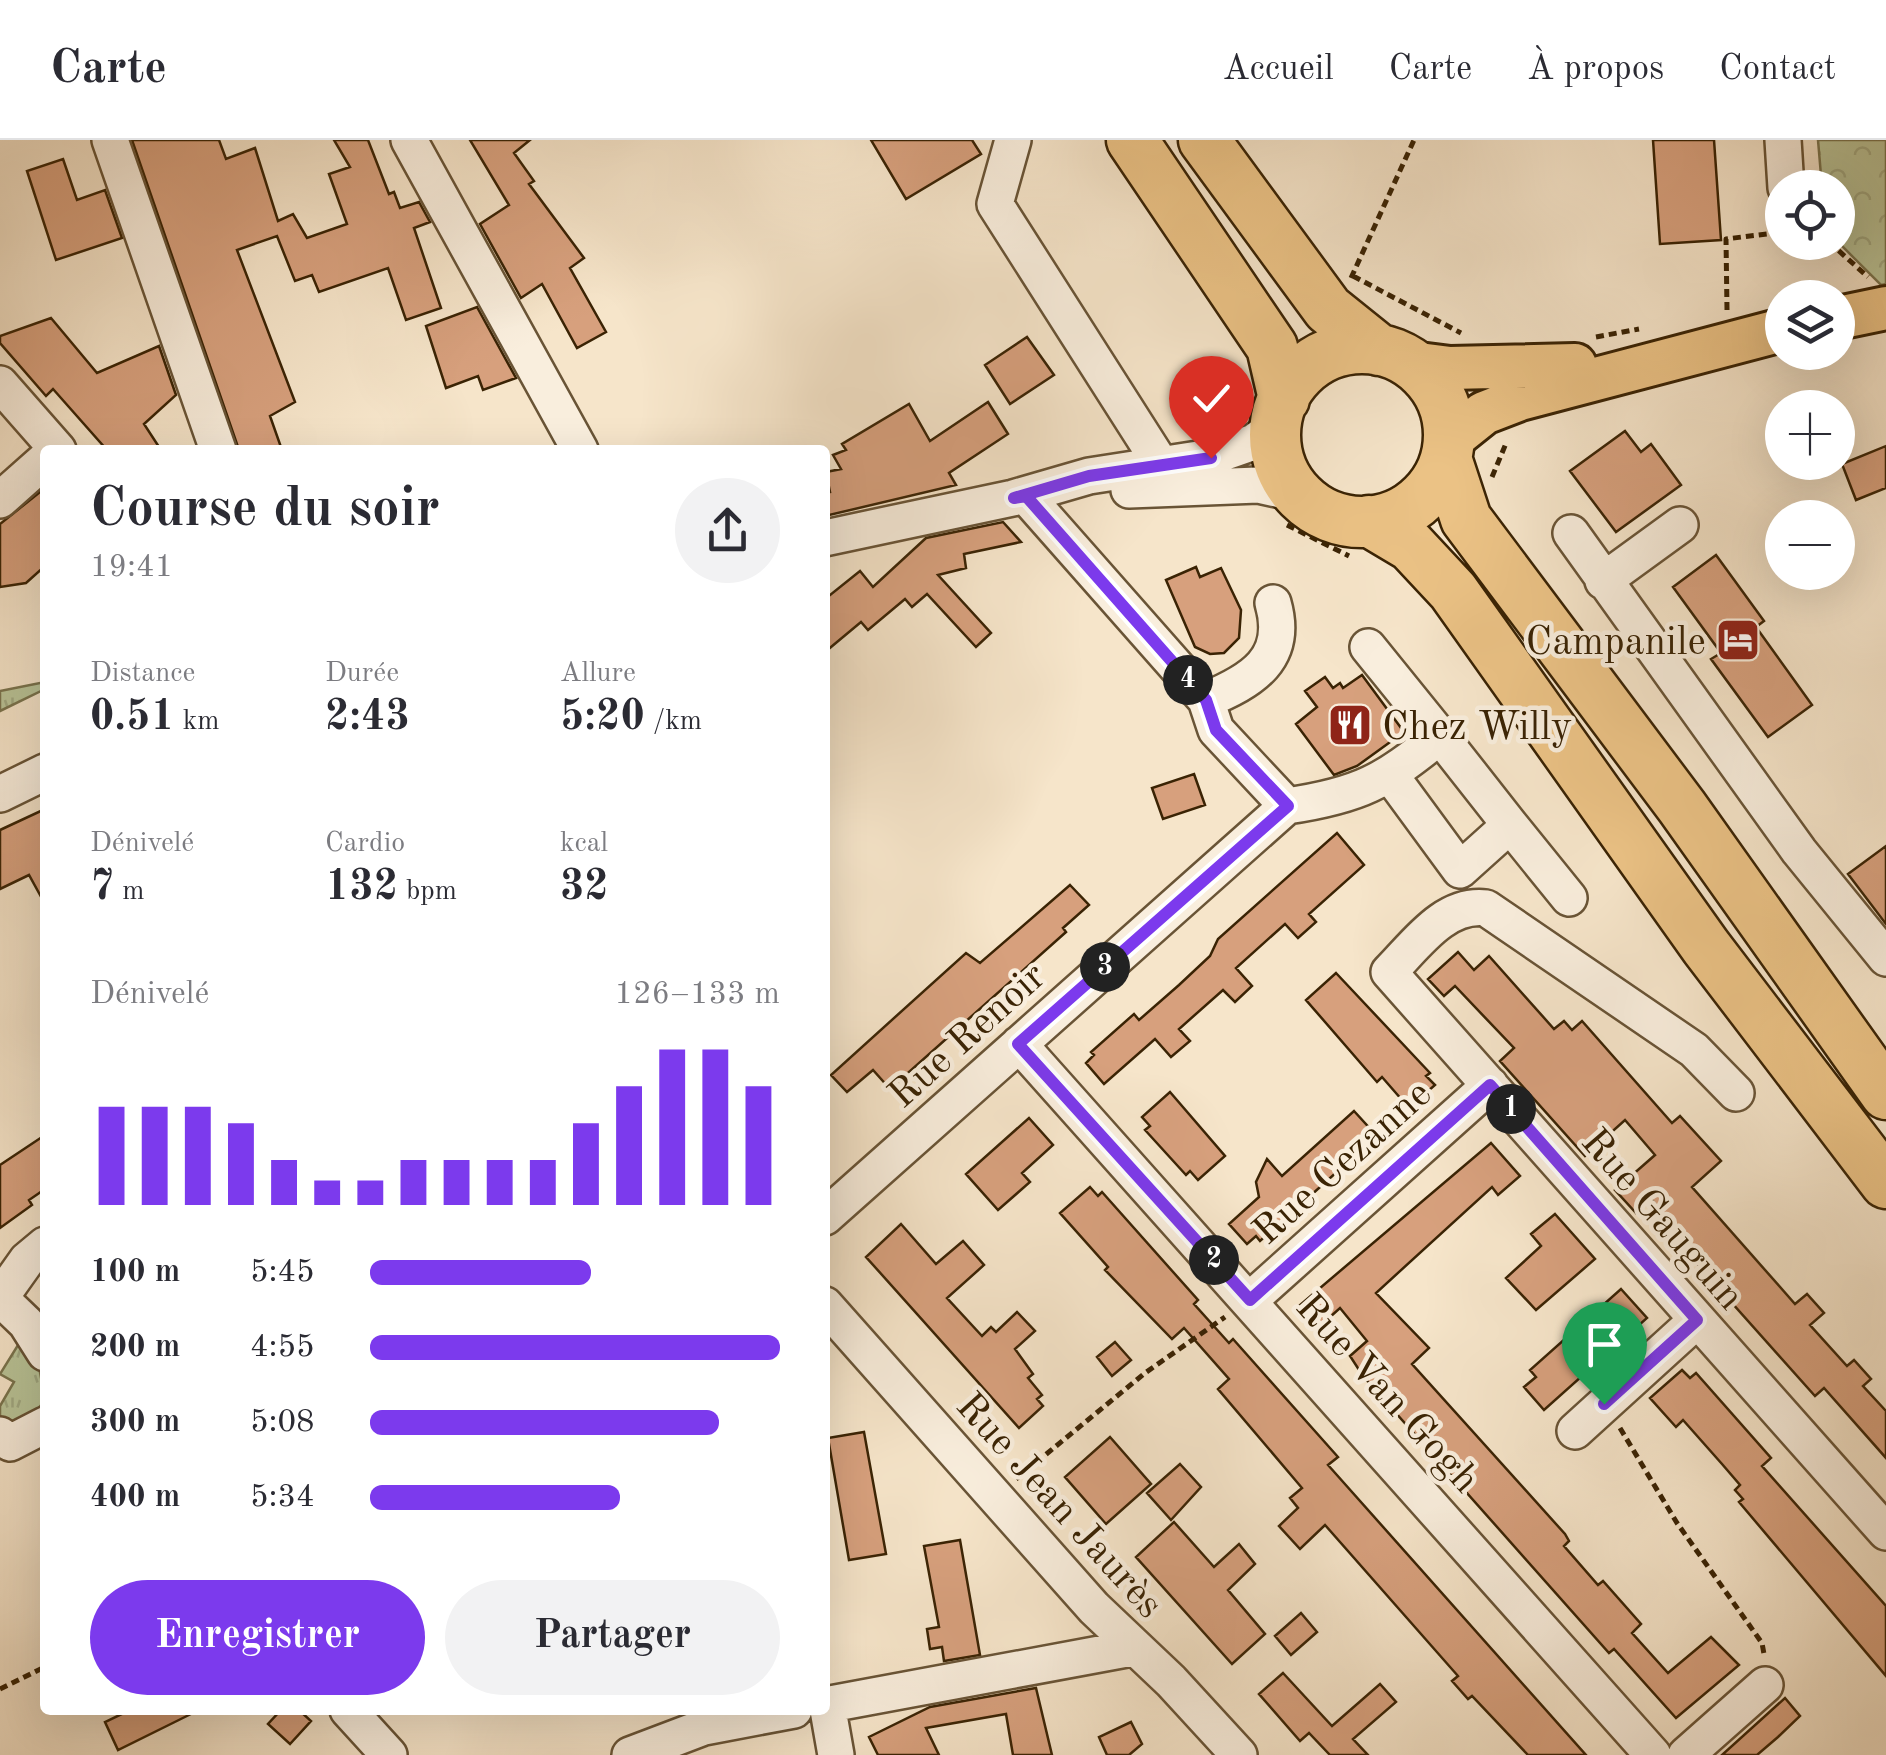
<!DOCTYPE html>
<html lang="fr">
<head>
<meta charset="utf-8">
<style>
	body { margin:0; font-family:"Old Standard TT",serif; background:#f2f2f3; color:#2b2b33; height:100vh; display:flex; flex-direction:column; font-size:38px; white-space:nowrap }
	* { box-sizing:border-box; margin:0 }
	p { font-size:32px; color:#7c7c81 }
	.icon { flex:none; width:55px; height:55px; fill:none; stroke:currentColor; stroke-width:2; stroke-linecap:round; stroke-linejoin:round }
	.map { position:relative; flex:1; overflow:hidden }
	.panel { position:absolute; left:40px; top:305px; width:790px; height:1270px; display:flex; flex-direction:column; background:#fff; border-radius:10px; box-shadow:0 10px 40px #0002 }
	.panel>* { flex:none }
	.buttons { position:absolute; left:1765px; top:30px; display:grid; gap:20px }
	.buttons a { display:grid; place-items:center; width:90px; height:90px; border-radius:50%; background:#fff; box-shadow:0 10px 40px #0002; font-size:50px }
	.pin { position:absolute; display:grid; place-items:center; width:85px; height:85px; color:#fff; margin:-102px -42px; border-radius:50% 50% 50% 0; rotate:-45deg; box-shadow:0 0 10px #0007 }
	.pin .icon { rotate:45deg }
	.km { position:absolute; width:50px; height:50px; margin:-25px; border-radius:50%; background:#222; color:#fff; font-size:28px; line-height:50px; text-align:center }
	.round { display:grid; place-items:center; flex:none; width:105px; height:105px; border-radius:52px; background:#f2f2f3 }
	.head { display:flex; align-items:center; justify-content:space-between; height:170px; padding:0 50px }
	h1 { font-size:55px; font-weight:800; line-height:75px }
	.metrics { display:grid; grid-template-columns:repeat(3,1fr); gap:15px; height:170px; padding:10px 50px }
	.metrics div { display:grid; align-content:center }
	.metrics b { font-size:42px; font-weight:800 }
	.metrics small { font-size:28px; font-weight:400 }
	.metrics p { font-size:28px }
	.chart { height:280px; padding:20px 50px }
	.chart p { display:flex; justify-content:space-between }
	.chart svg { width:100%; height:180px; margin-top:10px; stroke:#7c3aed; stroke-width:6 }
	.button { display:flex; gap:20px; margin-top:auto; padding:20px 50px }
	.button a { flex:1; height:115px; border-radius:60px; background:#7c3aed; color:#fff; font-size:40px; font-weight:800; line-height:115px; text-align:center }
	.button a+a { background:#f2f2f3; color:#2b2b33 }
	ul { padding:0 50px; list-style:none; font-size:32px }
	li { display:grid; grid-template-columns:160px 120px 1fr; align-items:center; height:75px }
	li i { height:25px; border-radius:12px; background:#7c3aed }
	header { display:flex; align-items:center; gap:60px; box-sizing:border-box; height:140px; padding:0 50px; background:#fff; border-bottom:2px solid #e1e1e2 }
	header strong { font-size:48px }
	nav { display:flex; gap:55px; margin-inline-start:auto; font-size:35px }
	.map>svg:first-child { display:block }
	.grass { fill:url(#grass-tufts); stroke:#7a744e; stroke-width:2.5 }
	.park { fill:url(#park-crowns); stroke:#7a744e; stroke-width:2.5 }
	.building { fill:#d7a07d; stroke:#3a2304; stroke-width:2.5 }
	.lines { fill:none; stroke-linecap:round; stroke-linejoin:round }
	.minor-casing { stroke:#695436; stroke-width:40 }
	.major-casing { stroke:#3a2304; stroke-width:48 }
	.highway-casing { stroke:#3a2304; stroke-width:55 }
	.path { stroke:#3a2304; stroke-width:5; stroke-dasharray:8 5; stroke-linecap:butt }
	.minor { stroke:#f9eedd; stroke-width:35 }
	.major { stroke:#ebc285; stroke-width:42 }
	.highway { stroke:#ebc285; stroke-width:50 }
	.route-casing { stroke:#fff; stroke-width:20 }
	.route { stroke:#7c3aed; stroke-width:12 }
	.labels { text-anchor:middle; stroke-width:9; stroke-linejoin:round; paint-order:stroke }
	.poi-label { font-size:40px; fill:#3a2304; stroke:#f9eedd; text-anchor:end }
	.street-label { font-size:40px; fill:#3a2304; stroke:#f9eedd }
</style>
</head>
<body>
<header>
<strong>Carte</strong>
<nav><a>Accueil</a><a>Carte</a><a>À propos</a><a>Contact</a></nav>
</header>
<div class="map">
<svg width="1886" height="1615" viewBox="0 0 1886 1615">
	<defs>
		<pattern id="grass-tufts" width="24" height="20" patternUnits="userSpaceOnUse" patternTransform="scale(2.5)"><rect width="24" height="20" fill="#bac599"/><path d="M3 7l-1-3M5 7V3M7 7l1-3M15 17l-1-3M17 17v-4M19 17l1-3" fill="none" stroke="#a1a982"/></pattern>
		<pattern id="park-crowns" width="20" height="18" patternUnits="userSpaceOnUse" patternTransform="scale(2.5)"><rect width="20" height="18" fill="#bac599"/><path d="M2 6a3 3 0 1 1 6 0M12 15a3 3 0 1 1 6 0" fill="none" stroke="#a1a982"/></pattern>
	</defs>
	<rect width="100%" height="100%" fill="#f6e5ca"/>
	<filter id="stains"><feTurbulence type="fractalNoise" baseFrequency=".002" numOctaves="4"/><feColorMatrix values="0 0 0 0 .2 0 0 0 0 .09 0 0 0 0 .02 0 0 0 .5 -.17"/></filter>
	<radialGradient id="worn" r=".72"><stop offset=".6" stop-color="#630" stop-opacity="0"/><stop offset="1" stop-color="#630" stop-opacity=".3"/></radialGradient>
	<!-- grass -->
	<path class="grass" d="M45,542V549L0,571V551Z
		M23,1197L39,1227L45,1259C36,1276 18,1283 0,1281V1266L14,1242L0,1234Z"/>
	<!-- park -->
	<path class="park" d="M1818,0H1886V144L1881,145L1838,102V48L1822,47Z"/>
	<!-- building -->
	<path class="building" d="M132,0H219L226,19L255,8L278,81L293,74L307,98L347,84L329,34L350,27L334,0H368L389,54L394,52L400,68L419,62L430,82L414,88L441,168L406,180L388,128L319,152L312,135L295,141L277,96L237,110L295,262L270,276L282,310H239Z
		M470,0H530L514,13L534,41L529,44L584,118L570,128L606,192L577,208L542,144L521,158L480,84L509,65Z
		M871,0H972L981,14L906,59Z
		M1653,0H1714L1721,100L1660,104Z
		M63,19L77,60L105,50L122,98L56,120L27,31Z
		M477,167L516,238L483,250L478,236L446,248L426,186Z
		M51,178L97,233L159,206L176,255L144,284L161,310H107L53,249L46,256L0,203V196Z
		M1027,197L1054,235L1010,264L985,225Z
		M988,262L1008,294L949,333L956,345L825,376V353L830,352L826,332L841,329L833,315L846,310L842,304L909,264L930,301Z
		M1625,291L1641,312L1651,304L1681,345L1616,392L1570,331Z
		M1886,306V348L1856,360L1842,324Z
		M45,348V426L26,443L0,447V384Z
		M1003,382L1021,402L964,414L966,428L938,435L991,493L976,507L927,454L912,467L905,459L868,490L861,482L825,512V459L860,431L873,447L926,398Z
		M1716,415L1764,481L1756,487L1812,565L1768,597L1711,519L1721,513L1673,447Z
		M1196,427L1200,437L1221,428L1241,470L1239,498L1224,513L1210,514L1195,507L1166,440Z
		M1362,535L1404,592L1357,626L1334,635L1296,584L1317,567L1305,551L1325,537L1333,548L1340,543L1343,548Z
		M1194,634L1205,665L1163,679L1152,648Z
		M45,669V764L29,735L0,749V690Z
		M1337,693L1364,725L1309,774L1316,782L1298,798L1285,784L1236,828L1252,846L1235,862L1223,850L1179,889L1190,901L1171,917L1155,899L1104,944L1086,923L1094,915L1091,912L1134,874L1139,880L1179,845L1210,816L1218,799Z
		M1886,706V784L1848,734Z
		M1070,745L1089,765L1063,788L1066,792L890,949L873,930L847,952L831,935L966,813L980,823Z
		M1458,812L1474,830L1489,816L1554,889L1564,881L1572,890L1582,881L1672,983L1680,976L1721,1021L1692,1047L1795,1164L1807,1154L1824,1173L1810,1185L1847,1226L1854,1220L1871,1239L1863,1246L1886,1271V1318L1824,1248L1815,1256L1674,1098L1680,1092L1651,1059L1636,1073L1615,1050L1655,1015L1625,980L1585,1016L1500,921L1514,908L1455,846L1444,856L1428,839Z
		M1336,833L1430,933L1426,936L1435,945L1409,968L1382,937L1377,942L1306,860Z
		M1170,952L1225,1016L1198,1040L1190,1031L1186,1035L1145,990L1150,986L1142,977Z
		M1354,971L1374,993L1365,1001L1368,1004L1260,1101L1256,1096L1247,1104L1229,1084L1259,1057L1256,1042L1267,1019L1282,1036Z
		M1029,978L1053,1005L1022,1033L1030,1042L998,1070L966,1034Z
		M45,995V1049L29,1060L32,1065L0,1088V1025Z
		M1491,1003L1520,1036L1498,1055L1492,1047L1376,1153L1429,1208L1412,1224L1565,1394L1569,1401L1564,1406L1598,1445L1603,1441L1641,1484L1632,1493L1668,1533L1711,1497L1739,1525L1676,1578L1614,1509L1609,1513L1363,1236L1350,1216L1367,1201L1340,1168L1320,1186L1300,1165Z
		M1090,1047L1098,1056L1102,1052L1198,1160L1194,1164L1229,1203L1233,1199L1338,1317L1328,1325L1586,1615H1528L1472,1556L1468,1559L1452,1541L1458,1536L1325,1385L1300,1409L1279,1386L1298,1368L1290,1358L1302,1348L1218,1249L1229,1239L1184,1188L1172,1199L1105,1130L1108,1127L1060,1073Z
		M1555,1074L1595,1119L1536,1170L1506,1138L1541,1106L1531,1094Z
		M901,1084L936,1124L963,1101L984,1125L947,1158L982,1196L991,1187L996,1192L1017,1172L1035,1191L1015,1209L1033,1234L1028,1238L1042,1255L1037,1259L1043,1266L1019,1288L866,1117Z
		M1621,1149L1647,1178L1544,1270L1524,1247L1536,1237L1530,1230Z
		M1115,1202L1131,1220L1112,1236L1097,1217Z
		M1682,1230L1690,1238L1696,1233L1771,1318L1762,1326L1886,1466V1536L1739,1362L1743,1359L1735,1350L1740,1345L1722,1324L1683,1280L1676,1287L1650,1258Z
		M864,1292L886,1414L849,1420L828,1298Z
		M1110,1297L1151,1344L1106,1384L1065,1337Z
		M1180,1324L1201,1347L1171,1380L1147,1353Z
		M1174,1382L1214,1427L1239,1404L1255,1424L1228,1450L1265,1494L1232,1524L1136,1417Z
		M960,1400L980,1515L944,1521L942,1507L930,1509L927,1489L939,1487L924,1406Z
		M1301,1473L1317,1492L1291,1515L1275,1496Z
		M1283,1533L1332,1586L1380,1544L1396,1562L1353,1599L1368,1615H1330L1309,1593L1300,1601L1259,1554Z
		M1036,1548L1052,1615H1013L1006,1574L926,1588L939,1615H878L869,1597L930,1567Z
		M1785,1558L1800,1576L1778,1597L1757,1615H1722Z
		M130,1570H199L118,1610L105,1582Z
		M281,1570H299L311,1581L290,1604L268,1584Z
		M1131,1582L1142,1604L1129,1615H1107L1099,1597Z"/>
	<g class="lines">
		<defs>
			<path id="minor" d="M110,0L218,310
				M409,0L580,310
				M1013,0L995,64L1162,326
				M1783,0L1786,48
				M0,244L58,310
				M1129,350L1258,345L1299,354
				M0,360L45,320
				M1571,393L1799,711L1886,818
				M825,398L1013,358L1089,336L1211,317L1254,302L1276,286
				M1603,441L1680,385
				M1206,560C1252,541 1289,519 1273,463
				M1391,636L1460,730L1510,685L1440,596
				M0,654L45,632
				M1287,666C1361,655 1383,642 1440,596L1368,507
				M1510,685L1569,758
				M1019,904L1653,1615
				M1736,953L1694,910L1486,768C1444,763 1416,805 1389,832L1886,1392
				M825,1077L1287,666L1216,590L1206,560L1026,356
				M0,1158L26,1183L45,1213
				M0,1158L27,1120L45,1105
				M1250,1160L1490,945
				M825,1165L1094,1468L1171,1541L1239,1615
				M1575,1291L1697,1180
				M0,1295L10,1303L45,1285
				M827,1564L836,1615
				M825,1565L1132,1508
				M348,1570L389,1615
				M630,1615L704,1587L794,1570
				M1686,1615L1765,1545"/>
			<path id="major" d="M1838,178L1886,168
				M1411,223L1450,228L1575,225
				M1449,301L1484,273L1520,259L1782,190"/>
			<path id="highway" d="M1132,0L1272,207L1284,259
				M1204,0L1328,169L1379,210
				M1275 295a87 87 0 1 1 174 0a87 87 0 1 1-174 0Z
				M1446,318L1466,379L1682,667L1886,954
				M1369,381L1411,406L1453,451L1706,807L1886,1043"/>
		</defs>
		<!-- minor casing -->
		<use href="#minor" class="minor-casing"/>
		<!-- major casing -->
		<use href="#major" class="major-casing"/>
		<!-- highway casing -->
		<use href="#highway" class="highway-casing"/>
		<!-- path -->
		<path class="path" d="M1829,102L1868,137
			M1353,136L1461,193
			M1351,138L1414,0
			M1727,170L1726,99L1782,92
			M1596,197L1639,189
			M1217,273L1222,284
			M1209,284L1238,227
			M1492,337L1507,301
			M1287,385L1349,416
			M1620,1288L1677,1383L1762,1503L1764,1514
			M1016,1339L1145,1233L1225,1177
			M0,1549L45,1527"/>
		<!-- minor -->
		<use href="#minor" class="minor"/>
		<!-- major -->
		<use href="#major" class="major"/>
		<!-- highway -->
		<use href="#highway" class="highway"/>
	</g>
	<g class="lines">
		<defs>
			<path id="route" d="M1211,318L1089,336L1014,358L1026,356L1206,560L1216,590L1288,666L1018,904L1250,1160L1490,945L1697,1180L1604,1264"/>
		</defs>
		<!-- route casing -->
		<use href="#route" class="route-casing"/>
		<!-- route -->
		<use href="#route" class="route"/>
	</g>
	<!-- icons -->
	<defs>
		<symbol id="hotel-square" viewBox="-11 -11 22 22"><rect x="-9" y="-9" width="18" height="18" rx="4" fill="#8f2418" stroke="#f9eedd"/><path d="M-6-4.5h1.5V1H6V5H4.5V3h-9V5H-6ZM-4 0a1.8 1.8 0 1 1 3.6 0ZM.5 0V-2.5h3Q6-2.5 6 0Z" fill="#fff"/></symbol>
		<symbol id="restaurant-square" viewBox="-11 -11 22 22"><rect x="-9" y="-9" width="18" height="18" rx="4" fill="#8f2418" stroke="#f9eedd"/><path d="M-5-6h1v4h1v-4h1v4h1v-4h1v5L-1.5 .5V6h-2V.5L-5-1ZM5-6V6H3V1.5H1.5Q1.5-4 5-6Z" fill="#fff"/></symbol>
	</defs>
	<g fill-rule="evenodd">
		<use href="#hotel-square" x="1713" y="475" width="50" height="50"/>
		<use href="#restaurant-square" x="1325" y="560" width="50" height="50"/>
	</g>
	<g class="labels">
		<!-- poi labels -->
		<g class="poi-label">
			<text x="1706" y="514">Campanile</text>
			<text x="1382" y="599" text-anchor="start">Chez Willy</text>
		</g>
		<!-- street labels -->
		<g class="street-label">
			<text transform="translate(966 894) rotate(-42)" y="14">Rue Renoir</text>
			<text transform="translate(1341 1021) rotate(-42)" y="14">Rue Cezanne</text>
			<text transform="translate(1664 1078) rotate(49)" y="14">Rue Gauguin</text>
			<text transform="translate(1389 1252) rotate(48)" y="14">Rue Van Gogh</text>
			<text transform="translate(1061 1364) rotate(48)" y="14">Rue Jean Jaurès</text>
		</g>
	</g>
	<rect width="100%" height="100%" filter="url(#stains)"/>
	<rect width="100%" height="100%" fill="url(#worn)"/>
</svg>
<div class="buttons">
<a><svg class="icon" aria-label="locate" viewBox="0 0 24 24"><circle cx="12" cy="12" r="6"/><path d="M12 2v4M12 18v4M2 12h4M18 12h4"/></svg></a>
<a><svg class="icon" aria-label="layers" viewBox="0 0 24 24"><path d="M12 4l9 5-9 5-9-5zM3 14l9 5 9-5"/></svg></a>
<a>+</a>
<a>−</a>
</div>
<div class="pin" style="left:1604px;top:1264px;background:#1e9e55"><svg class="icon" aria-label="arrive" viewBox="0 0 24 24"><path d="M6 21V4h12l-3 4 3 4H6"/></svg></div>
<div class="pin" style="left:1211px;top:318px;background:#d93025"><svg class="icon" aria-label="check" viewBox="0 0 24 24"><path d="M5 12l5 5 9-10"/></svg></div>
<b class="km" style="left:1511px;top:969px">1</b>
<b class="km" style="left:1214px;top:1120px">2</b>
<b class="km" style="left:1105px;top:827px">3</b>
<b class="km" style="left:1188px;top:540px">4</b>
<section class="panel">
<div class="head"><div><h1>Course du soir</h1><p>19:41</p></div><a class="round"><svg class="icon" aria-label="share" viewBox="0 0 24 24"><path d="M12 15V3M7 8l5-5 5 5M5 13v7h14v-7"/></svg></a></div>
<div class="metrics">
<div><p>Distance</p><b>0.51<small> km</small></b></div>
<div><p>Durée</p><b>2:43</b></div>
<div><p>Allure</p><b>5:20<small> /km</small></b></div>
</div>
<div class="metrics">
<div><p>Dénivelé</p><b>7<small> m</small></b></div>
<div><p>Cardio</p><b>132<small> bpm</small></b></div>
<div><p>kcal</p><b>32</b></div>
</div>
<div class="chart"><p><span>Dénivelé</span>126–133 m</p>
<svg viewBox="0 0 160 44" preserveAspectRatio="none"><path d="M5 44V20M15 44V20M25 44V20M35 44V24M45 44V33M55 44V38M65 44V38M75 44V33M85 44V33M95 44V33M105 44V33M115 44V24M125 44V15M135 44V6M145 44V6M155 44V15"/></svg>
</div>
<ul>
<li><b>100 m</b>5:45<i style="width:54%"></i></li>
<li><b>200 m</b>4:55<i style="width:100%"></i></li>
<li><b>300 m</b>5:08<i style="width:85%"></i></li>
<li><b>400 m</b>5:34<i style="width:61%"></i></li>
</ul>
<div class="button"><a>Enregistrer</a><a>Partager</a></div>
</section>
</div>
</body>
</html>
